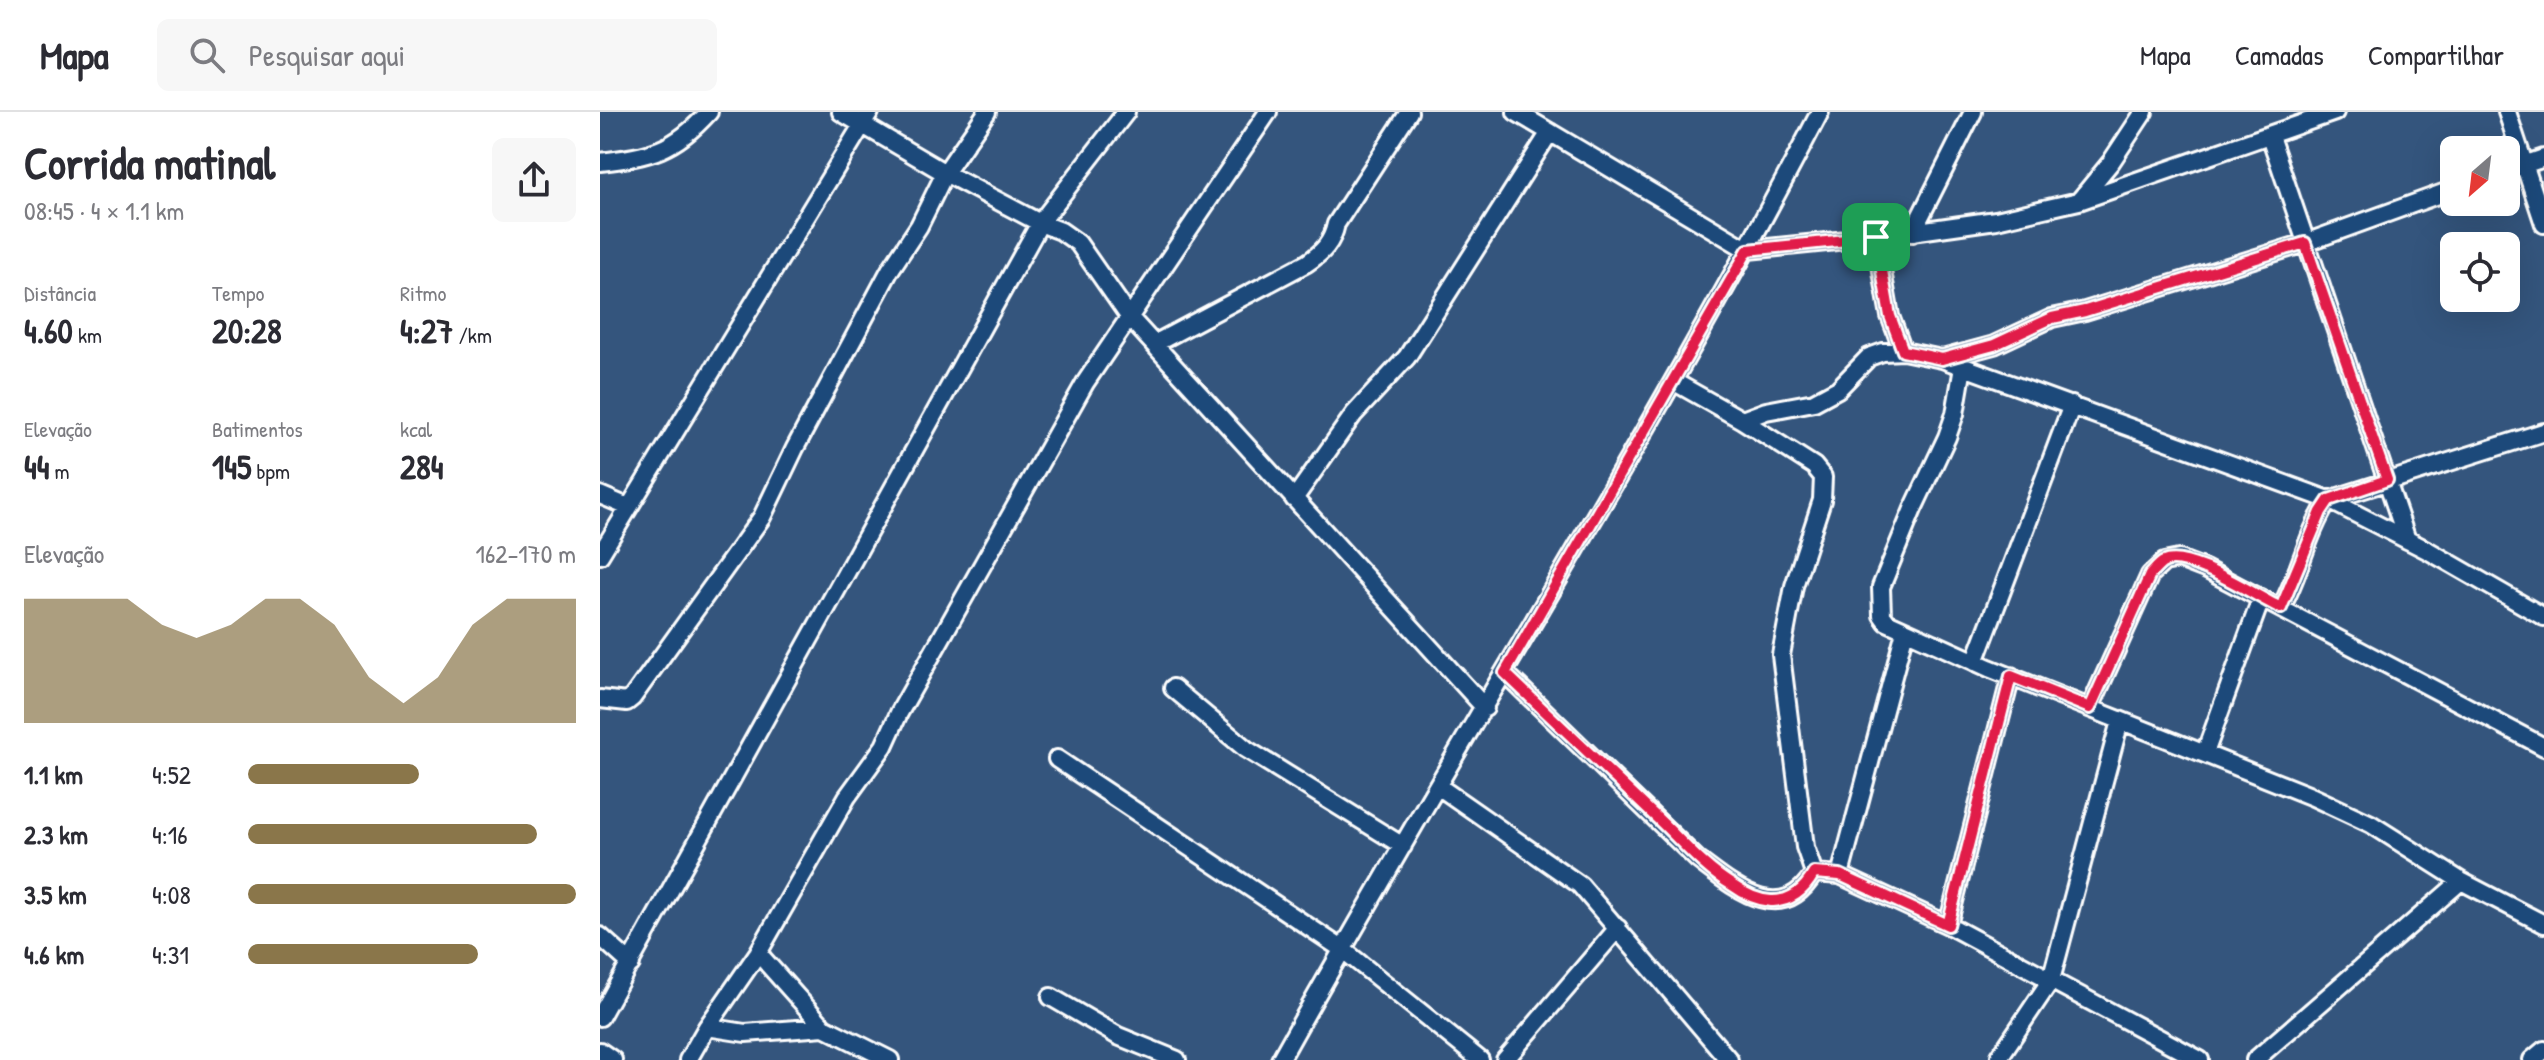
<!DOCTYPE html>
<html lang="pt">
<head>
<meta charset="utf-8">
<style>
	body { margin:0; font-family:"Patrick Hand",sans-serif; background:#f7f7f7; color:#2b2b33; height:100vh; display:flex; flex-direction:column; font-size:30px; white-space:nowrap }
	* { box-sizing:border-box; margin:0 }
	p { font-size:26px; color:#7c7c81 }
	.icon { flex:none; width:44px; height:44px; fill:none; stroke:currentColor; stroke-width:2; stroke-linecap:round; stroke-linejoin:round }
	.map { position:relative; flex:1; overflow:hidden }
	.side { display:flex; flex-direction:column; background:#fff; width:600px }
	.side>* { flex:none }
	.needle { width:52px; rotate:208deg }
	.buttons { position:absolute; left:1840px; top:24px; display:grid; gap:16px }
	.buttons a { display:grid; place-items:center; width:80px; height:80px; border-radius:12px; background:#fff; box-shadow:0 8px 32px #0002; font-size:40px }
	.pin { position:absolute; display:grid; place-items:center; width:68px; height:68px; color:#fff; margin:-34px; border-radius:16px; box-shadow:0 4px 12px #0006 }
	.round { display:grid; place-items:center; flex:none; width:84px; height:84px; border-radius:12px; background:#f7f7f7 }
	.head { display:flex; align-items:center; justify-content:space-between; height:136px; padding:0 24px }
	h1 { font-size:44px; font-weight:700; line-height:60px }
	.metrics { display:grid; grid-template-columns:repeat(3,1fr); gap:12px; height:136px; padding:8px 24px }
	.metrics div { display:grid; align-content:center }
	.metrics b { font-size:34px; font-weight:700 }
	.metrics small { font-size:22px; font-weight:400 }
	.metrics p { font-size:22px }
	.chart { height:224px; padding:16px 24px }
	.chart p { display:flex; justify-content:space-between }
	.chart svg { width:100%; height:144px; margin-top:8px; fill:#8a764a; opacity:.7 }
	ul { padding:0 24px; list-style:none; font-size:26px }
	li { display:grid; grid-template-columns:128px 96px 1fr; align-items:center; height:60px }
	li i { height:20px; border-radius:10px; background:#8a764a }
	header { display:flex; align-items:center; gap:48px; box-sizing:border-box; height:112px; padding:0 40px; background:#fff; border-bottom:2px solid #e1e1e2 }
	header strong { font-size:38px }
	nav { display:flex; gap:44px; margin-inline-start:auto; font-size:28px }
	.search { width:560px; height:72px; background:#f7f7f7; display:flex; align-items:center; gap:20px; box-sizing:border-box; padding:0 28px; border-radius:12px; color:#7c7c81; font-size:30px }
	main { display:flex; flex:1; min-height:0 }
	.map>svg:first-child { display:block }
	.lines { fill:none; stroke-linecap:round; stroke-linejoin:round }
	.minor-casing { stroke:#fff; stroke-width:22 }
	.minor { stroke:#1f4a7a; stroke-width:16 }
	.route-casing { stroke:#fff; stroke-width:16 }
	.route { stroke:#e11d48; stroke-width:10 }
</style>
</head>
<body>
<header>
<strong>Mapa</strong>
<div class="search"><svg class="icon" aria-label="search" viewBox="0 0 24 24"><circle cx="10" cy="10" r="6"/><path d="M15 15l6 6"/></svg>Pesquisar aqui</div>
<nav><a>Mapa</a><a>Camadas</a><a>Compartilhar</a></nav>
</header>
<main>
<section class="side">
<div class="head"><div><h1>Corrida matinal</h1><p>08:45 · 4 × 1.1 km</p></div><a class="round"><svg class="icon" aria-label="share" viewBox="0 0 24 24"><path d="M12 15V3M7 8l5-5 5 5M5 13v7h14v-7"/></svg></a></div>
<div class="metrics">
<div><p>Distância</p><b>4.60<small> km</small></b></div>
<div><p>Tempo</p><b>20:28</b></div>
<div><p>Ritmo</p><b>4:27<small> /km</small></b></div>
</div>
<div class="metrics">
<div><p>Elevação</p><b>44<small> m</small></b></div>
<div><p>Batimentos</p><b>145<small> bpm</small></b></div>
<div><p>kcal</p><b>284</b></div>
</div>
<div class="chart"><p><span>Elevação</span>162–170 m</p>
<svg viewBox="0 0 160 44" preserveAspectRatio="none"><path d="M0 44V6L10 6L20 6L30 6L40 14L50 18L60 14L70 6L80 6L90 14L100 30L110 38L120 30L130 14L140 6L150 6L160 6V44z"/></svg>
</div>
<ul>
<li><b>1.1 km</b>4:52<i style="width:52%"></i></li>
<li><b>2.3 km</b>4:16<i style="width:88%"></i></li>
<li><b>3.5 km</b>4:08<i style="width:100%"></i></li>
<li><b>4.6 km</b>4:31<i style="width:70%"></i></li>
</ul>
</section>
<div class="map">
<svg width="1944" height="948" viewBox="0 0 1944 948">
	<rect width="100%" height="100%" fill="#34557d"/>
	<filter id="ink" filterUnits="userSpaceOnUse"><feTurbulence type="fractalNoise" baseFrequency=".0125" numOctaves="2"/><feDisplacementMap in="SourceGraphic" scale="16" xChannelSelector="R" yChannelSelector="G"/><feConvolveMatrix kernelMatrix="1 2 1 2 8 2 1 2 1" color-interpolation-filters="sRGB"/></filter>
	<g filter="url(#ink)">
		<g class="lines">
			<defs>
				<path id="minor" d="M241,0L345,61L440,111L461,119L478,131L530,206L885,596
					M916,0L1148,138L1276,125L1396,108L1479,89L1735,0
					M1907,0L1944,112
					M1670,24L1807,428
					M0,50C51,44 74,39 109,0
					M1906,59L1944,46
					M1479,89L1511,50L1544,0
					M1312,121L1373,0
					M1276,125L1290,204L1303,239
					M554,232L707,151C723,140 732,131 736,112L809,0
					M1342,247L1394,233L1452,206L1485,199L1705,131L1854,77
					M1363,255L1355,302L1347,325L1313,397L1281,475L1282,503L1287,510L1389,556L1713,685L1771,712L1861,769L1944,812
					M1073,269L1142,308L1214,354L1223,365L1222,388L1194,474L1181,543L1205,735L1214,761
					M1142,308L1166,299L1214,290L1238,277L1269,245L1283,240L1303,239L1342,247L1729,388L1829,439L1944,505
					M0,383L28,395
					M694,387L754,302L807,245L950,20
					M0,443L270,0
					M1681,496C1700,461 1707,421 1729,388L1944,320
					M1375,550L1472,293
					M905,561L1098,748C1134,775 1181,816 1214,761
					M573,576L646,637L803,734
					M0,587L27,590L32,586L162,405L195,336L290,158L319,114L345,61L387,0
					M1490,596L1550,463L1564,450L1579,447L1605,457L1944,635
					M1605,641L1661,487
					M457,647L742,837L880,948
					M838,674L980,773L1129,948
					M1214,761L1240,763L1305,519
					M1240,763L1348,813L1600,948
					M1348,813L1411,564
					M0,824L31,852
					M158,841L224,915L290,948
					M451,885L518,924L577,948
					M0,905L440,111L526,0
					M107,915L145,921L224,915
					M0,939L13,948
					M88,948L107,915L158,841L247,685L284,634L299,601L485,271L668,0
					M680,948C857,630 1052,323 1220,0
					M905,948L1018,816
					M1400,948V944L1451,868L1520,609
					M1655,948L1861,769
					M1932,948L1944,938"/>
			</defs>
			<!-- minor casing -->
			<use href="#minor" class="minor-casing"/>
			<!-- minor -->
			<use href="#minor" class="minor"/>
		</g>
	</g>
	<g class="lines" filter="url(#ink)">
		<defs>
			<path id="route" d="M1276,125L1290,204L1303,239L1342,247L1394,233L1452,206L1485,199L1705,131L1787,368L1729,388L1721,400L1681,496C1657,485 1587,438 1564,450C1559,452 1554,459 1550,463L1490,596L1411,564L1348,813L1240,763L1214,761C1205,777 1191,790 1171,789C1157,788 1143,781 1132,773C1102,755 1080,727 1055,704C1005,656 955,609 905,561L1148,138Z"/>
		</defs>
		<!-- route casing -->
		<use href="#route" class="route-casing"/>
		<!-- route -->
		<use href="#route" class="route"/>
	</g>
</svg>
<div class="buttons">
<a><svg class="needle" viewBox="-14 -14 28 28"><path d="M0-13l5 13h-10z" fill="#e53935"/><path d="M0 13l5-13h-10z" fill="#7c7c81"/></svg></a>
<a><svg class="icon" aria-label="locate" viewBox="0 0 24 24"><circle cx="12" cy="12" r="6"/><path d="M12 2v4M12 18v4M2 12h4M18 12h4"/></svg></a>
</div>
<div class="pin" style="left:1276px;top:125px;background:#1e9e55"><svg class="icon" aria-label="arrive" viewBox="0 0 24 24"><path d="M6 21V4h12l-3 4 3 4H6"/></svg></div>
</div>
</main>
</body>
</html>
